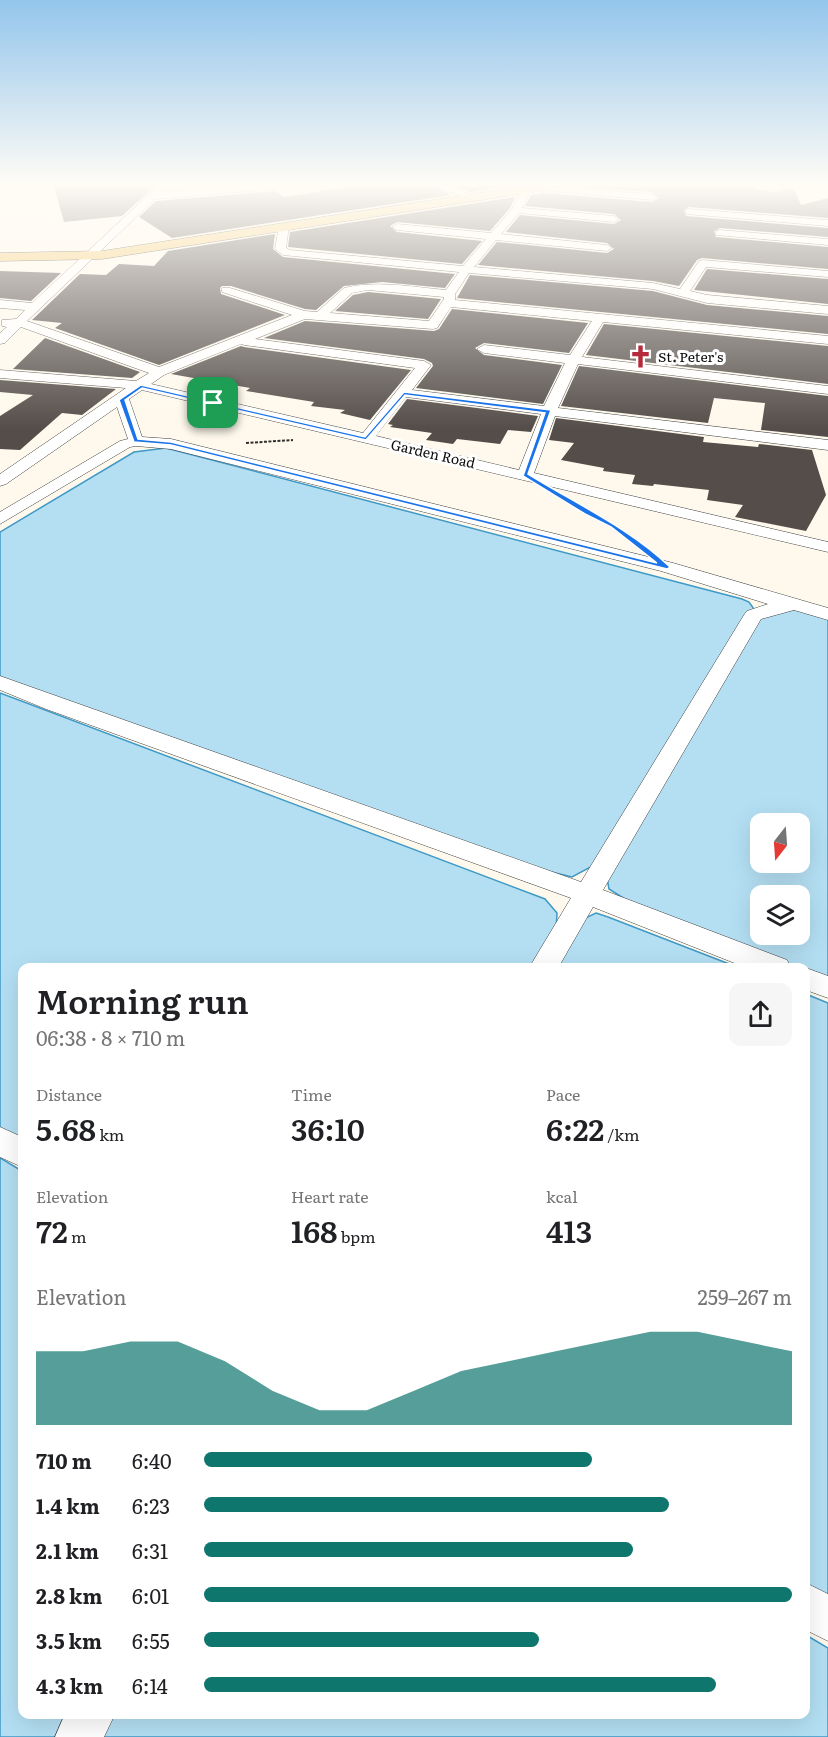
<!DOCTYPE html>
<html lang="en">
<head>
<meta charset="utf-8">
<style>
	body { margin:0; font-family:Literata,serif; background:#f6f6f6; color:#202124; height:100vh; display:flex; flex-direction:column; font-size:22px; white-space:nowrap }
	* { box-sizing:border-box; margin:0 }
	p { font-size:20px; color:#757577 }
	.icon { flex:none; width:33px; height:33px; fill:none; stroke:currentColor; stroke-width:2; stroke-linecap:round; stroke-linejoin:round }
	.map { position:relative; flex:1; overflow:hidden }
	.sheet { position:absolute; left:18px; top:963px; width:792px; height:756px; display:flex; flex-direction:column; background:#fff; border-radius:12px; box-shadow:0 6px 24px #0002 }
	.sheet>* { flex:none }
	.needle { width:39px; rotate:197deg }
	.controls { position:absolute; left:750px; top:813px; display:grid; gap:12px }
	.controls a { display:grid; place-items:center; width:60px; height:60px; border-radius:12px; background:#fff; box-shadow:0 6px 24px #0002; font-size:30px }
	.pin { position:absolute; display:grid; place-items:center; width:51px; height:51px; color:#fff; margin:-26px; border-radius:12px; box-shadow:0 3px 9px #0006 }
	.round { display:grid; place-items:center; flex:none; width:63px; height:63px; border-radius:12px; background:#f6f6f6 }
	.headline { display:flex; align-items:center; justify-content:space-between; height:102px; padding:0 18px }
	h1 { font-size:33px; font-weight:600; line-height:45px }
	.figures { display:grid; grid-template-columns:repeat(3,1fr); gap:9px; height:102px; padding:6px 18px }
	.figures div { display:grid; align-content:center }
	.figures b { font-size:30px; font-weight:600 }
	.figures small { font-size:16px; font-weight:400 }
	.figures p { font-size:16px }
	.chart { height:168px; padding:12px 18px }
	.chart p { display:flex; justify-content:space-between }
	.chart svg { width:100%; height:108px; margin-top:6px; fill:#0f766e; opacity:.7 }
	ul { padding:0 18px; list-style:none; font-size:20px }
	li { display:grid; grid-template-columns:96px 72px 1fr; align-items:center; height:45px }
	li i { height:15px; border-radius:8px; background:#0f766e }
	.map>svg:first-child { display:block }
	.water { fill:#b4dff3; stroke:#3e99c6; stroke-width:1.5; fill-rule:evenodd }
	.building { fill:#544d49 }
	.lines { fill:none; stroke-linecap:round; stroke-linejoin:round }
	.minor-casing { stroke:#3f3f3f; stroke-width:1 }
	.major-casing { stroke:#1d1d1d; stroke-width:1 }
	.path { stroke:#2e2e2e; stroke-width:2; stroke-dasharray:3 1.5; stroke-linecap:butt }
	.minor { fill:#fff; fill-rule:evenodd }
	.major { fill:#f2c769; fill-rule:evenodd }
	.route { fill:#1a73e8; stroke:#fff; stroke-width:1.5; fill-rule:evenodd }
	.labels { text-anchor:middle; stroke-width:6; stroke-linejoin:round; paint-order:stroke }
	.far-poi-label { font-size:14px; fill:#0c0c0c; stroke:#fff; text-anchor:start }
	.far-street-label { font-size:14px; fill:#0c0c0c; stroke:#fff }
</style>
</head>
<body>
<div class="map">
<svg width="828" height="1737" viewBox="0 0 828 1737">
	<rect width="100%" height="100%" fill="#fef9ec"/>
	<!-- water -->
	<path class="water" d="M166,448L742,599L749,602L754,609L600,862L572,877L531,867L0,677V532L134,452Z
		M796,609L828,617V980L806,972V968L795,967L631,903L609,889L606,872L760,616ZM760,824H800V862H760ZM760,896H800V934H760Z
		M0,693L545,899L557,913L556,932L534,967L22,968V1144L0,1131Z
		M596,913L608,917L737,967L554,968L583,919Z
		M806,994L828,1003V1607L806,1594Z
		M0,1158L22,1171V1714L74,1715L61,1737H0Z
		M806,1635L828,1648V1737H100L113,1714H806Z"/>
	<!-- building -->
	<path class="building" d="M54,186H155L122,216L64,222Z
		M355,186H433L451,195L172,238L139,217L156,201L276,191L284,197Z
		M454,186H510L470,192Z
		M566,186H751L758,190L775,192L794,189L801,205L828,198V218L689,207L684,210L686,216L828,228V237L720,228L714,231L716,237L828,247V269L702,258L697,260L679,286L653,281L478,265L497,242L607,253L614,249L607,243L506,232L520,215L614,224L621,220L614,214L525,206L531,195L544,193L652,202L659,198L652,192Z
		M515,197L510,208L490,231L397,222L390,226L397,232L482,241L462,264L288,247L290,232Z
		M275,234L273,249L283,257L455,274L445,288L382,282L344,286L316,310L305,309L231,286H222L220,288L221,294L285,315L159,365L55,328L62,323L32,320L80,274L106,275L119,264L154,266L168,251Z
		M707,269L828,279V304L694,290Z
		M0,271L61,273L31,301L0,298Z
		M470,275L653,291L707,305L828,316V334L457,298Z
		M368,292L441,299L428,319L335,311L353,295Z
		M452,309L588,323L569,353L484,343L475,348L484,355L562,365L543,404L416,388L433,366L432,363L424,359L264,338L305,321L434,331L439,329Z
		M604,324L828,346V384L586,355Z
		M45,338L140,372L132,378L13,369Z
		M241,346L244,347L411,370L370,420L340,413L345,410L311,406L314,402L246,391L250,388L171,374Z
		M579,366L828,396V437L761,430L765,403L714,398L708,423L561,406Z
		M0,380L116,389L82,415L62,413L20,450L0,449V416L33,395L0,392Z
		M407,399L538,416L531,432L508,430L500,444L457,439L453,444L426,440L432,433L390,427L393,425L388,424Z
		M556,418L704,437L703,442L758,447L759,444L812,450L826,495L806,531L735,517L743,505L707,500L709,490L654,484L653,486L632,484L635,475L603,471L604,468L561,460L574,443L549,440Z"/>
	<g class="lines">
		<defs>
			<path id="minor" d="M158,186H168L162,192L242,186H279L274,189L155,199L27,321L159,367L292,315L222,292V288H230L305,311L317,312L344,288C377,280 412,287 446,290L459,272L283,255L275,249L279,226L284,223L289,226L286,248L290,250L463,266L486,239L397,230L392,227L397,224L491,233L512,209L523,187L526,186L531,189L522,208L614,216L619,219L614,222L519,213L501,234L607,245L612,248L607,251L496,240L474,267L653,283L680,289L699,261L703,260L828,271V277L706,267L690,291L707,295L828,306V314L707,303L653,289L469,273L455,294V300L828,336V344L603,322L582,357L828,386V394L578,364L558,408L828,440V450L555,416L534,473L828,542V552L142,390L129,399L142,437L171,439L673,563L828,608V620L794,610L761,619L603,890L787,960L791,968H747L593,907L558,968H529L571,898L46,709L0,690V676L581,882L744,615L747,611L768,604L661,571L171,449L136,446L130,447L0,524V512L120,441L128,439L117,407L6,484L0,486V474L126,388L0,378V370L136,381L149,373L21,327L5,343L0,344V333L7,327L2,326V320L16,319L25,310L0,308V300L32,303ZM368,290L444,297V299L429,321L330,313L352,293ZM451,307L592,321L570,355L484,345L477,349L484,353L565,363L544,406L412,390L431,365L424,361L255,339L305,319L433,329L437,328ZM241,344L244,345L415,368L363,433L151,384L164,375ZM406,397L541,414L519,470L376,436Z
				M435,186H448L476,197L468,199Z
				M535,186L652,194L657,197L652,200L539,190Z
				M755,186H796C787,191 764,191 755,186Z
				M689,209L828,220V226L686,214V210Z
				M720,230L828,239V245L716,235V231Z
				M806,968L828,976V998L806,990Z
				M0,1127L22,1137V1167L0,1157Z
				M806,1583L828,1594V1641L806,1630Z
				M65,1714H115L104,1737H55Z"/>
			<path id="major" d="M524,186H552L546,190L102,259L0,261V253L102,251Z"/>
		</defs>
		<!-- minor casing -->
		<use href="#minor" class="minor-casing"/>
		<!-- major casing -->
		<use href="#major" class="major-casing"/>
		<!-- path -->
		<path class="path" d="M246,443L293,440
			M578,508L613,525L631,538"/>
		<!-- minor -->
		<use href="#minor" class="minor"/>
		<!-- major -->
		<use href="#major" class="major"/>
	</g>
	<!-- sky -->
	<linearGradient id="sky" x2="0" y2="1"><stop stop-color="#93c5ec"/><stop offset="0.43" stop-color="#fffcf6"/><stop offset="1" stop-color="#fffcf6" stop-opacity="0"/></linearGradient>
	<rect width="828" height="429" fill="url(#sky)"/>
	<!-- route -->
	<path class="route" d="M141,385L365,437L404,392L551,410L528,474C575,503 631,529 670,567L667,569L171,445L134,442L119,400ZM142,388L366,440L405,395L545,413L523,476L585,514L611,527L657,563L171,442L138,439L125,400Z"/>
	<!-- icons -->
	<defs>
		<symbol id="church-bare" viewBox="-9 -9 18 18"><path d="M-1.2-6h2.4v3.5h3.3v2.4h-3.3V6h-2.4V-.1h-3.3v-2.4h3.3Z" fill="#b52b3b" stroke="#fff" stroke-width="2.5" paint-order="stroke"/></symbol>
	</defs>
	<g fill-rule="evenodd">
		<use href="#church-bare" x="624" y="340" width="33" height="33"/>
	</g>
	<g class="labels">
		<!-- far-poi labels -->
		<g class="far-poi-label">
			<text x="658" y="362">St. Peter's</text>
		</g>
		<!-- far-street labels -->
		<g class="far-street-label">
			<text transform="translate(433 454) rotate(13)" y="5">Garden Road</text>
		</g>
	</g>
</svg>
<div class="controls">
<a><svg class="needle" viewBox="-14 -14 28 28"><path d="M0-13l5 13h-10z" fill="#e53935"/><path d="M0 13l5-13h-10z" fill="#757577"/></svg></a>
<a><svg class="icon" aria-label="layers" viewBox="0 0 24 24"><path d="M12 4l9 5-9 5-9-5zM3 14l9 5 9-5"/></svg></a>
</div>
<div class="pin" style="left:213px;top:403px;background:#1e9e55"><svg class="icon" aria-label="arrive" viewBox="0 0 24 24"><path d="M6 21V4h12l-3 4 3 4H6"/></svg></div>
<section class="sheet">
<div class="headline"><div><h1>Morning run</h1><p>06:38 · 8 × 710 m</p></div><a class="round"><svg class="icon" aria-label="share" viewBox="0 0 24 24"><path d="M12 15V3M7 8l5-5 5 5M5 13v7h14v-7"/></svg></a></div>
<div class="figures">
<div><p>Distance</p><b>5.68<small> km</small></b></div>
<div><p>Time</p><b>36:10</b></div>
<div><p>Pace</p><b>6:22<small> /km</small></b></div>
</div>
<div class="figures">
<div><p>Elevation</p><b>72<small> m</small></b></div>
<div><p>Heart rate</p><b>168<small> bpm</small></b></div>
<div><p>kcal</p><b>413</b></div>
</div>
<div class="chart"><p><span>Elevation</span>259–267 m</p>
<svg viewBox="0 0 160 44" preserveAspectRatio="none"><path d="M0 44V14L10 14L20 10L30 10L40 18L50 30L60 38L70 38L80 30L90 22L100 18L110 14L120 10L130 6L140 6L150 10L160 14V44z"/></svg>
</div>
<ul>
<li><b>710 m</b>6:40<i style="width:66%"></i></li>
<li><b>1.4 km</b>6:23<i style="width:79%"></i></li>
<li><b>2.1 km</b>6:31<i style="width:73%"></i></li>
<li><b>2.8 km</b>6:01<i style="width:100%"></i></li>
<li><b>3.5 km</b>6:55<i style="width:57%"></i></li>
<li><b>4.3 km</b>6:14<i style="width:87%"></i></li>
</ul>
</section>
</div>
</body>
</html>
